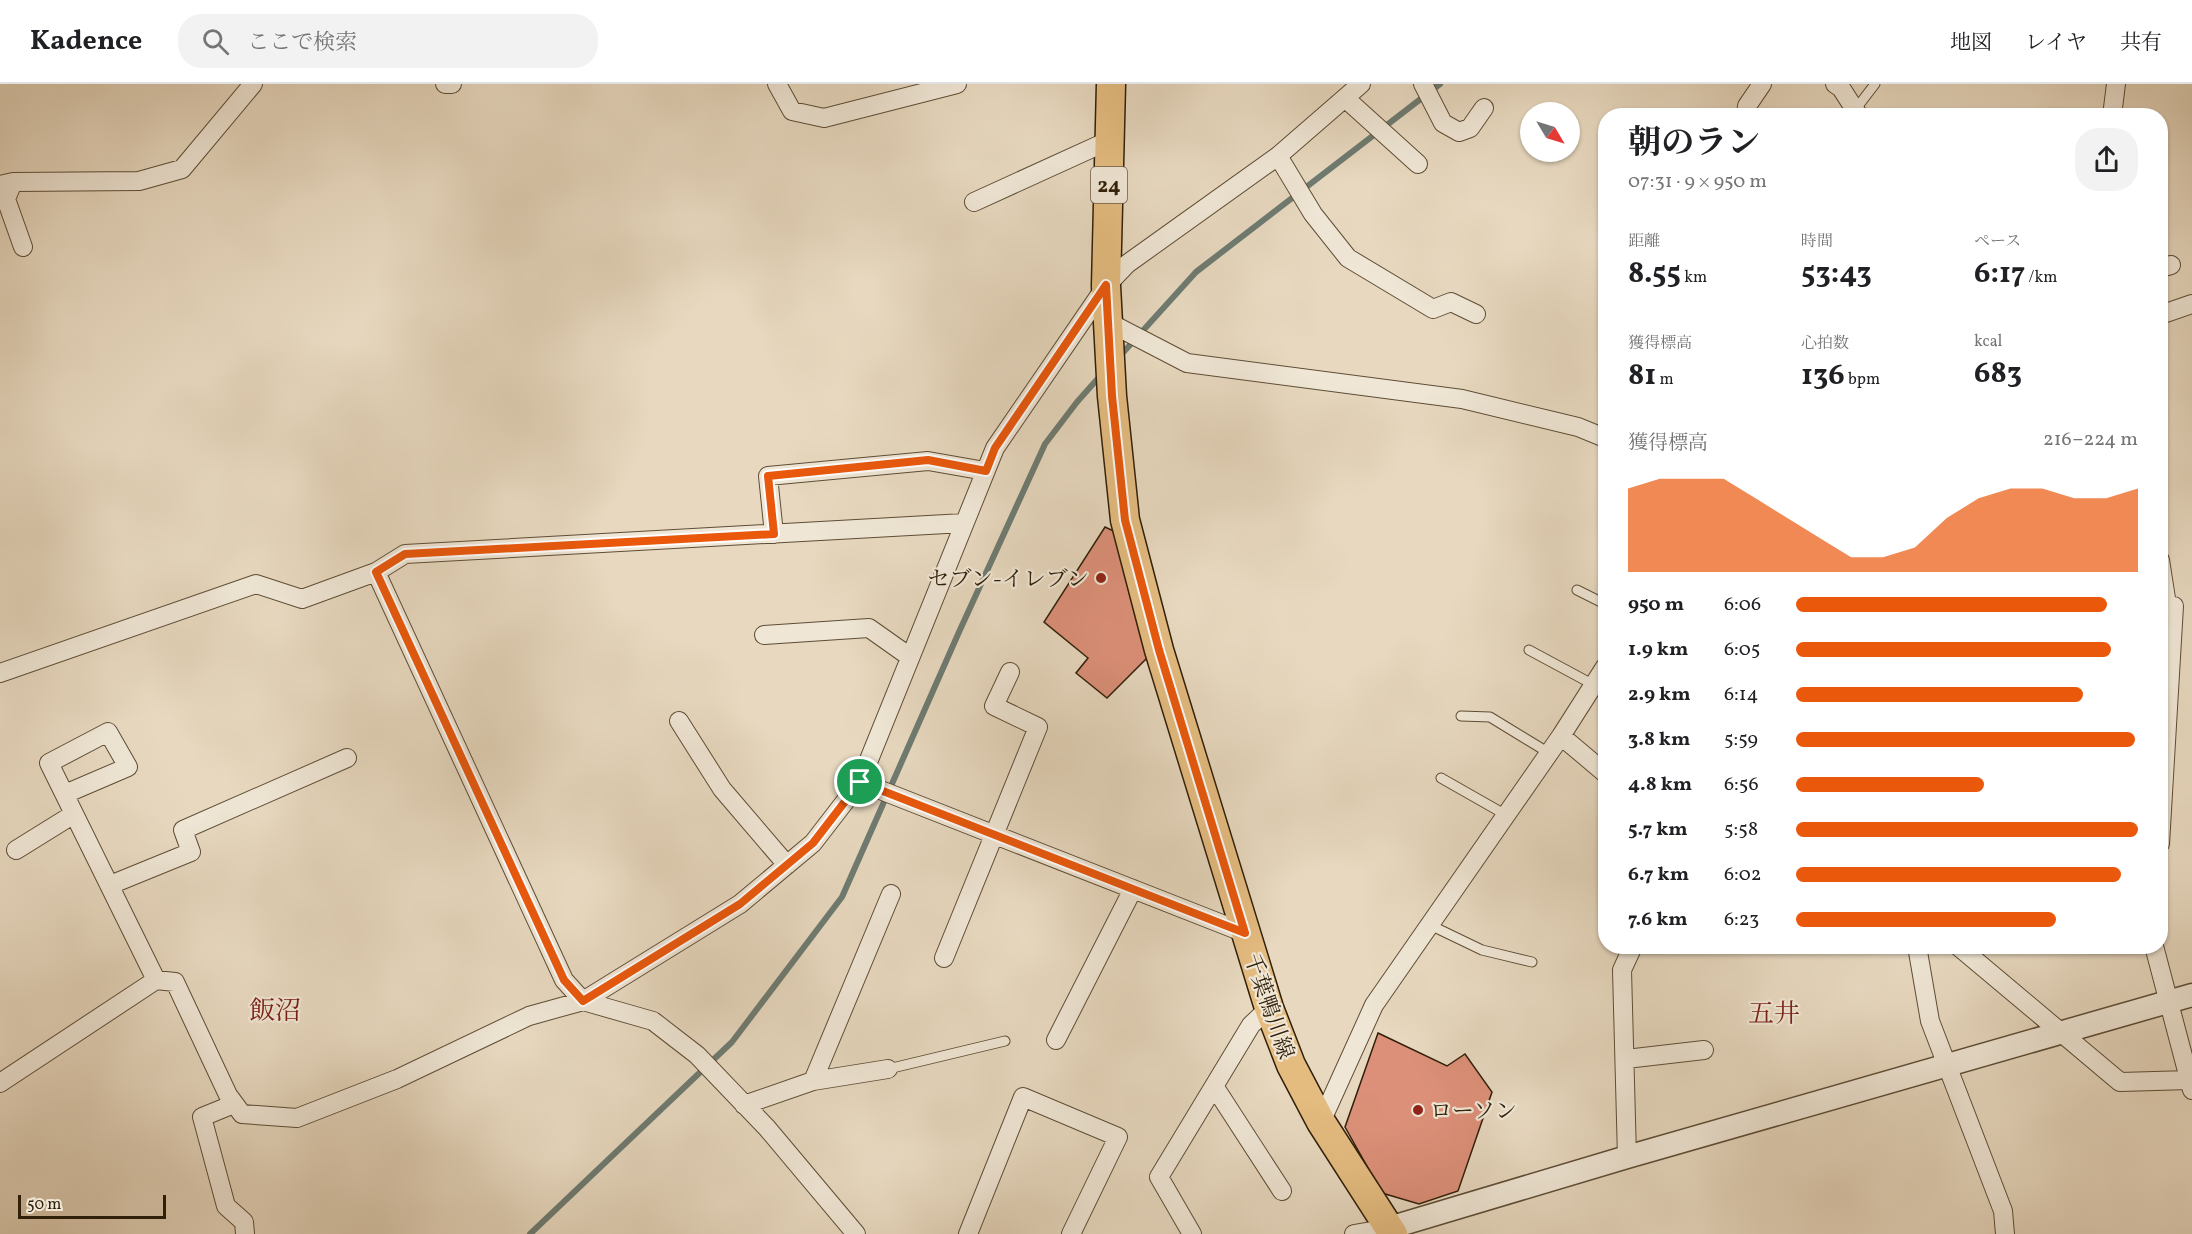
<!DOCTYPE html>
<html lang="ja">
<head>
<meta charset="utf-8">
<style>
	body { margin:0; font-family:Vollkorn,"Noto Serif JP",serif; background:#f2f2f2; color:#202124; height:100vh; display:flex; flex-direction:column; font-size:22px; white-space:nowrap }
	* { box-sizing:border-box; margin:0 }
	p { font-size:20px; color:#757577 }
	.icon { flex:none; width:33px; height:33px; fill:none; stroke:currentColor; stroke-width:2; stroke-linecap:round; stroke-linejoin:round }
	.map { position:relative; flex:1; overflow:hidden }
	.panel { position:absolute; left:1598px; top:24px; width:570px; height:846px; display:flex; flex-direction:column; background:#fff; border-radius:24px; box-shadow:0 2px 4px #0004 }
	.panel>* { flex:none }
	.needle { width:39px; rotate:128deg }
	.controls { position:absolute; left:1520px; top:18px; display:grid; gap:12px }
	.controls a { display:grid; place-items:center; width:60px; height:60px; border-radius:50%; background:#fff; box-shadow:0 2px 4px #0004; font-size:30px }
	.scale { position:absolute; left:18px; bottom:15px; width:148px; box-sizing:border-box; padding-left:6px; border:3px solid #301f09; border-top:0; font-size:16px; line-height:21px; white-space:nowrap; color:#301f09; -webkit-text-stroke:4px #efe6d5; paint-order:stroke }
	.pin { position:absolute; display:grid; place-items:center; width:51px; height:51px; color:#fff; margin:-26px; border:3px solid #fff; border-radius:50%; box-shadow:0 2px 6px #0007 }
	.round { display:grid; place-items:center; flex:none; width:63px; height:63px; border-radius:24px; background:#f2f2f2 }
	.headline { display:flex; align-items:center; justify-content:space-between; height:102px; padding:0 30px }
	h1 { font-size:33px; font-weight:700; line-height:45px }
	.stats { display:grid; grid-template-columns:repeat(3,1fr); gap:9px; height:102px; padding:6px 30px }
	.stats div { display:grid; align-content:center }
	.stats b { font-size:30px; font-weight:700 }
	.stats small { font-size:16px; font-weight:400 }
	.stats p { font-size:16px }
	.chart { height:168px; padding:12px 30px }
	.chart p { display:flex; justify-content:space-between }
	.chart svg { width:100%; height:108px; margin-top:6px; fill:#ea580c; opacity:.7 }
	ul { padding:0 30px; list-style:none; font-size:20px }
	li { display:grid; grid-template-columns:96px 72px 1fr; align-items:center; height:45px }
	li i { height:15px; border-radius:8px; background:#ea580c }
	header { display:flex; align-items:center; gap:36px; box-sizing:border-box; height:84px; padding:0 30px; background:#fff; border-bottom:2px solid #e0e0e0 }
	header strong { font-size:28px }
	nav { display:flex; gap:33px; margin-inline-start:auto; font-size:21px }
	.search { width:420px; height:54px; background:#f2f2f2; display:flex; align-items:center; gap:15px; box-sizing:border-box; padding:0 21px; border-radius:24px; color:#757577; font-size:22px }
	.map>svg:first-child { display:block }
	.lines { fill:none; stroke-linecap:round; stroke-linejoin:round }
	.stream { stroke:#6e7b71; stroke-width:6 }
	.building { fill:#dc9079; stroke:#301f09; stroke-width:1.5 }
	.service-casing { stroke:#5e4d36; stroke-width:11 }
	.minor-casing { stroke:#5e4d36; stroke-width:20 }
	.tertiary-casing { stroke:#5e4d36; stroke-width:25 }
	.primary-casing { stroke:#301f09; stroke-width:31 }
	.service { stroke:#efe6d5; stroke-width:9 }
	.minor { stroke:#efe6d5; stroke-width:18 }
	.tertiary { stroke:#efe6d5; stroke-width:22 }
	.primary { stroke:#e4bc80; stroke-width:28 }
	.route-casing { stroke:#fff; stroke-width:12 }
	.route { stroke:#ea580c; stroke-width:8 }
	.poi-dot { fill:#8f2418; stroke:#efe6d5; stroke-width:2 }
	.labels { text-anchor:middle; stroke-width:4.5; stroke-linejoin:round; paint-order:stroke }
	.shield { fill:#efe6d5; stroke:#695b46; stroke-width:1.5 }
	.shield-label { font-size:21px; font-weight:bold; fill:#301f09 }
	.poi-label { font-size:22px; fill:#301f09; stroke:#efe6d5; text-anchor:end }
	.street-label { font-size:22px; fill:#301f09; stroke:#efe6d5 }
	.quarter-label { font-size:26px; fill:#7a1f14; stroke:#efe6d5 }
</style>
</head>
<body>
<header>
<strong>Kadence</strong>
<div class="search"><svg class="icon" aria-label="search" viewBox="0 0 24 24"><circle cx="10" cy="10" r="6"/><path d="M15 15l6 6"/></svg>ここで検索</div>
<nav><a>地図</a><a>レイヤ</a><a>共有</a></nav>
</header>
<div class="map">
<svg width="2192" height="1150" viewBox="0 0 2192 1150">
	<rect width="100%" height="100%" fill="#e7d8bf"/>
	<filter id="stains"><feTurbulence type="fractalNoise" baseFrequency=".00333" numOctaves="4"/><feColorMatrix values="0 0 0 0 .2 0 0 0 0 .09 0 0 0 0 .02 0 0 0 .5 -.17"/></filter>
	<radialGradient id="worn" r=".72"><stop offset=".6" stop-color="#630" stop-opacity="0"/><stop offset="1" stop-color="#630" stop-opacity=".3"/></radialGradient>
	<g class="lines">
		<!-- stream -->
		<path class="stream" d="M1119,273L1196,188L1440,0
			M530,1150L732,958L842,813L959,548L1045,360L1077,318L1101,291"/>
	</g>
	<!-- building -->
	<path class="building" d="M1105,443L1120,450L1148,573L1107,614L1076,589L1088,574L1044,538Z
		M1378,949L1447,982L1465,970L1492,1008L1458,1107L1419,1120L1382,1109L1345,1043Z"/>
	<g class="lines">
		<defs>
			<path id="service" d="M1855,26L1875,0
				M1577,506L1605,520
				M1529,566L1594,601
				M1461,632L1490,633L1549,669
				M1441,694L1506,731
				M1430,841L1482,866L1532,878
				M888,985L1005,957"/>
			<path id="minor" d="M445,0H452
				M777,0L792,27L824,34L957,0
				M1423,0L1443,39L1459,48L1470,44L1484,24
				M1835,0L1841,4L1859,32
				M1345,14L1418,80
				M1746,32L1747,22L1762,0
				M2112,32L2116,0
				M1278,72L1313,130L1348,174L1433,225L1451,218L1476,230
				M13,98L6,115L23,163
				M0,101L13,98L139,97L182,85L253,0
				M974,118L1110,56
				M2160,184L2171,181
				M2160,231L2192,220
				M1108,238L1187,279L1462,315L1578,343L1605,354
				M774,450L768,392L928,377L985,387
				M2160,476L2167,521
				M376,488L564,896L583,917L653,937L697,971L767,1044L856,1150
				M764,551L869,544L910,573
				M0,589L256,500L302,515L376,488L405,470L964,439
				M679,637L722,705L787,781
				M1561,652L1605,689
				M860,698L1245,849
				M65,710L128,683L108,648L49,679L156,896
				M2160,760L2174,522
				M16,766L74,730
				M110,801L191,768L183,746L347,674
				M1917,862L1930,937L2003,1127L2005,1150
				M1958,862L2120,998L2189,996
				M2154,862L2192,1006
				M944,874L1038,643L994,622L1010,588
				M1056,956L1133,805
				M1626,975L1704,966
				M813,997L891,810
				M0,999L156,896L175,898L228,1011L242,1030L297,1034L397,995L529,932L583,917L740,820L813,759L860,698L995,364L1106,202L1127,180L1278,72L1361,0
				M1214,1002L1282,1107
				M234,1020L202,1033L226,1122L244,1138L245,1150
				M744,1021L813,997L888,985
				M1321,1038L1374,921L1561,652L1605,583
				M1627,1073L1622,886L1633,862
				M968,1150L1023,1013L1118,1053L1071,1150
				M1192,1150L1159,1093L1251,941L1269,924
				M1354,1150L1389,1144"/>
			<path id="tertiary" d="M1389,1144L1627,1073L2192,911"/>
			<path id="primary" d="M1111,0L1106,202L1112,312L1125,436L1159,566L1269,924L1291,981L1321,1038L1393,1150"/>
		</defs>
		<!-- service casing -->
		<use href="#service" class="service-casing"/>
		<!-- minor casing -->
		<use href="#minor" class="minor-casing"/>
		<!-- tertiary casing -->
		<use href="#tertiary" class="tertiary-casing"/>
		<!-- primary casing -->
		<use href="#primary" class="primary-casing"/>
		<!-- service -->
		<use href="#service" class="service"/>
		<!-- minor -->
		<use href="#minor" class="minor"/>
		<!-- tertiary -->
		<use href="#tertiary" class="tertiary"/>
		<!-- primary -->
		<use href="#primary" class="primary"/>
	</g>
	<g class="lines">
		<defs>
			<path id="route" d="M1106,201L1112,312L1125,436L1159,566L1245,849L860,698L813,759L740,820L583,917L564,896L376,488L405,470L774,450L768,392L928,376L986,387L995,364Z"/>
		</defs>
		<!-- route casing -->
		<use href="#route" class="route-casing"/>
		<!-- route -->
		<use href="#route" class="route"/>
	</g>
	<!-- markers -->
	<g class="poi-dot">
		<circle cx="1101" cy="494" r="6"/>
		<circle cx="1418" cy="1026" r="6"/>
	</g>
	<g class="labels">
		<!-- shield labels -->
		<rect class="shield" x="1091" y="83" width="36" height="36" rx="4.5"/>
		<g class="shield-label">
			<text x="1109" y="108">24</text>
		</g>
		<!-- poi labels -->
		<g class="poi-label">
			<text x="1089" y="502">セブン-イレブン</text>
			<text x="1430" y="1034" text-anchor="start">ローソン</text>
		</g>
		<!-- street labels -->
		<g class="street-label">
			<text transform="translate(1270 922) rotate(71)" y="8">千葉鴨川線</text>
		</g>
		<!-- quarter labels -->
		<g class="quarter-label">
			<text x="275" y="935">飯沼</text>
			<text x="1774" y="938">五井</text>
		</g>
	</g>
	<rect width="100%" height="100%" filter="url(#stains)"/>
	<rect width="100%" height="100%" fill="url(#worn)"/>
</svg>
<div class="controls">
<a><svg class="needle" viewBox="-14 -14 28 28"><path d="M0-13l5 13h-10z" fill="#e53935"/><path d="M0 13l5-13h-10z" fill="#757577"/></svg></a>
</div>
<div class="scale">50 m</div>
<div class="pin" style="left:860px;top:698px;background:#1e9e55"><svg class="icon" aria-label="arrive" viewBox="0 0 24 24"><path d="M6 21V4h12l-3 4 3 4H6"/></svg></div>
<section class="panel">
<div class="headline"><div><h1>朝のラン</h1><p>07:31 · 9 × 950 m</p></div><a class="round"><svg class="icon" aria-label="share" viewBox="0 0 24 24"><path d="M12 15V3M7 8l5-5 5 5M5 13v7h14v-7"/></svg></a></div>
<div class="stats">
<div><p>距離</p><b>8.55<small> km</small></b></div>
<div><p>時間</p><b>53:43</b></div>
<div><p>ペース</p><b>6:17<small> /km</small></b></div>
</div>
<div class="stats">
<div><p>獲得標高</p><b>81<small> m</small></b></div>
<div><p>心拍数</p><b>136<small> bpm</small></b></div>
<div><p>kcal</p><b>683</b></div>
</div>
<div class="chart"><p><span>獲得標高</span>216–224 m</p>
<svg viewBox="0 0 160 44" preserveAspectRatio="none"><path d="M0 44V10L10 6L20 6L30 6L40 14L50 22L60 30L70 38L80 38L90 34L100 22L110 14L120 10L130 10L140 14L150 14L160 10V44z"/></svg>
</div>
<ul>
<li><b>950 m</b>6:06<i style="width:91%"></i></li>
<li><b>1.9 km</b>6:05<i style="width:92%"></i></li>
<li><b>2.9 km</b>6:14<i style="width:84%"></i></li>
<li><b>3.8 km</b>5:59<i style="width:99%"></i></li>
<li><b>4.8 km</b>6:56<i style="width:55%"></i></li>
<li><b>5.7 km</b>5:58<i style="width:100%"></i></li>
<li><b>6.7 km</b>6:02<i style="width:95%"></i></li>
<li><b>7.6 km</b>6:23<i style="width:76%"></i></li>
</ul>
</section>
</div>
</body>
</html>
